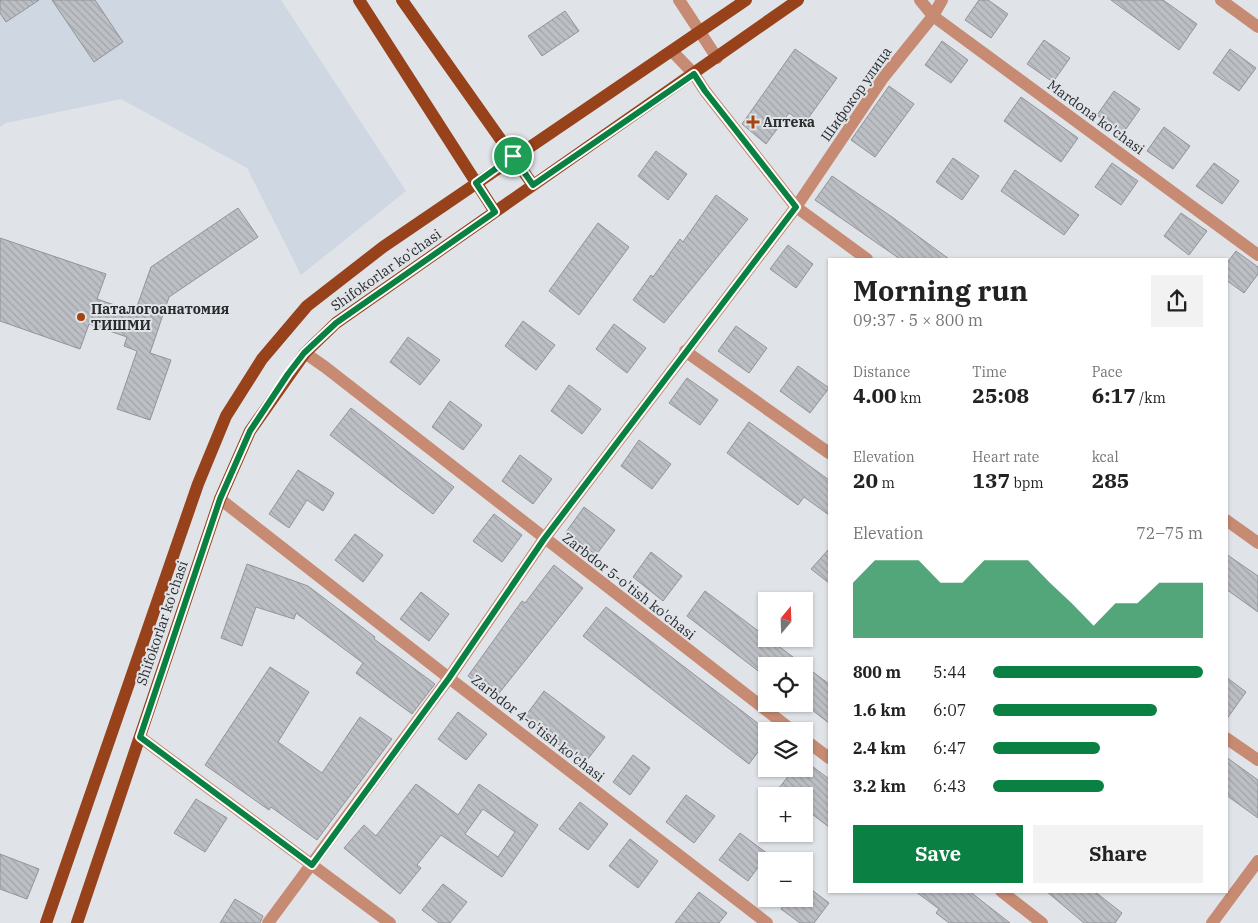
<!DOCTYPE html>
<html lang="en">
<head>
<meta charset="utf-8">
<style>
	body { margin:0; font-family:"IBM Plex Serif",serif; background:#f2f2f2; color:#222; height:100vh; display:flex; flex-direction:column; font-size:19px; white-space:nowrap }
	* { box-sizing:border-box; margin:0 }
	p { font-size:16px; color:#767676 }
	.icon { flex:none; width:28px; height:28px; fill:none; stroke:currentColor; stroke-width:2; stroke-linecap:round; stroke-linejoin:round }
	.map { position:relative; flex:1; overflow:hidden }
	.sheet { position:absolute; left:828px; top:258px; width:400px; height:635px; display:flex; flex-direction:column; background:#fff; border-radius:0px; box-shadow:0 1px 4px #0004 }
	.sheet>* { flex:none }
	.needle { width:32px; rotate:19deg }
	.buttons { position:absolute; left:758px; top:592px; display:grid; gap:10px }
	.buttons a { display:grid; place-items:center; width:55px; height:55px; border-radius:0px; background:#fff; box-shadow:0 1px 4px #0004; font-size:25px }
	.pin { position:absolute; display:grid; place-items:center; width:42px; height:42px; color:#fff; margin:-21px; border:2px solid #fff; border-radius:50%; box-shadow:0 1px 5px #0007 }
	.round { display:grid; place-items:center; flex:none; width:52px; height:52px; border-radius:0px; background:#f2f2f2 }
	.headline { display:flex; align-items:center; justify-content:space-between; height:85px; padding:0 25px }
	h1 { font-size:28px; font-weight:700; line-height:38px }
	.stats { display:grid; grid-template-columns:repeat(3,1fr); gap:8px; height:85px; padding:5px 25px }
	.stats div { display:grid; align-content:center }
	.stats b { font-size:21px; font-weight:700 }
	.stats small { font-size:14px; font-weight:400 }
	.stats p { font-size:14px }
	.chart { height:140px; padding:10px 25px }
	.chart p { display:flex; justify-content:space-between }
	.chart svg { width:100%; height:90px; margin-top:5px; fill:#0b8043; opacity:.7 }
	.action { display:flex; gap:10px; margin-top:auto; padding:10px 25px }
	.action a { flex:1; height:58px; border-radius:0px; background:#0b8043; color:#fff; font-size:20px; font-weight:700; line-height:58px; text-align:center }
	.action a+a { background:#f2f2f2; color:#222 }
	ul { padding:0 25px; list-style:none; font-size:16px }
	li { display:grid; grid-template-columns:80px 60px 1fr; align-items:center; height:38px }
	li i { height:12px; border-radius:6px; background:#0b8043 }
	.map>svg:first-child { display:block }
	.built { fill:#cfd7e2 }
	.building { fill:url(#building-back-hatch); stroke:#919498; fill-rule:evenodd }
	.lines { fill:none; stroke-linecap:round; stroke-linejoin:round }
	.minor { stroke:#c78a72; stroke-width:12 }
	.major { stroke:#97421b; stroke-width:12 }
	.route-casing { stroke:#fff; stroke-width:10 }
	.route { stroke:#0b8043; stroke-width:6 }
	.poi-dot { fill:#a7430f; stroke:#e0e4e8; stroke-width:2 }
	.labels { text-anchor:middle; stroke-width:4; stroke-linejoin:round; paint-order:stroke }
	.street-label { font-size:14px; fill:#2a2b2d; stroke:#e0e4e8 }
	.poi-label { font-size:14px; font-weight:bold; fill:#2a2b2d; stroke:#e0e4e8; text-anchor:start }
</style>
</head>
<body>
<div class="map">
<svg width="1258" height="923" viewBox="0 0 1258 923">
	<defs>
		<pattern id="building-back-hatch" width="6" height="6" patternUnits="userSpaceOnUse" patternTransform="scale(1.25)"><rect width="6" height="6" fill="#bcbfc4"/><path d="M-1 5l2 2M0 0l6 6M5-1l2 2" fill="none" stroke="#a2a4a9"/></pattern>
	</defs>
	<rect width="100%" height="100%" fill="#e0e4e8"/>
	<!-- built -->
	<path class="built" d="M0,0H281L406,191L301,275L247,168L121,99L6,123L0,127Z"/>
	<!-- building -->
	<path class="building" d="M0,0H39L6,22L0,13Z
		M52,0H95L123,42L94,62Z
		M979,0H988L1008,14L991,38L965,20Z
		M1111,0H1163L1197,24L1179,50Z
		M565,11L579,31L542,56L528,36Z
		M1044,40L1070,58L1053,82L1027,64Z
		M942,41L968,60L951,83L925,65Z
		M795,49L837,78L804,124L789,113L766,144L742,124Z
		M1230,49L1256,68L1239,91L1213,73Z
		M889,86L914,104L875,157L851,140Z
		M1114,91L1140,109L1123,133L1097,115Z
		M1021,97L1078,138L1061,162L1004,121Z
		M1164,127L1190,146L1173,169L1147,151Z
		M656,151L687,174L668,200L638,176Z
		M953,158L979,176L962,200L936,182Z
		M1112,163L1138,181L1121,205L1095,187Z
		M1214,163L1239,181L1222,204L1196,186Z
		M1015,170L1079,215L1064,235L1001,191Z
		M832,176L892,217L949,259H900L815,200Z
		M716,195L748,219L664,323L633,300L651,275L653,277L680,239L683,242Z
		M238,208L258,237L169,297L150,353L171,360L150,420L117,409L137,351L124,346L127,337L89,324L80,349L0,321V238L106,274L97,299L135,312L151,267Z
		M1181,213L1207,231L1189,255L1164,236Z
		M598,223L629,247L579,315L549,291Z
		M788,245L813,264L796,288L770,269Z
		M1236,251L1258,267V274L1244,293L1226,280V264Z
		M523,321L555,345L536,370L505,346Z
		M614,324L646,348L627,373L596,349Z
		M736,326L767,348L749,373L718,351Z
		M408,337L440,360L420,385L390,362Z
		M798,366L829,388L810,413L780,391Z
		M687,378L718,400L700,425L669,403Z
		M569,385L601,409L582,434L551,411Z
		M450,401L482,425L463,450L432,427Z
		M351,408L454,487L433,514L330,435Z
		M749,422L829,480V515L804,497L798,505L727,453Z
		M639,440L671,464L652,489L621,466Z
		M520,455L552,479L533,504L502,481Z
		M298,470L334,493L323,511L307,500L289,528L269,514Z
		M584,507L615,530L596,555L566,532Z
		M494,514L522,535L502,562L473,541Z
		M355,534L383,555L363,582L335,560Z
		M829,549V583L811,569Z
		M651,552L682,576L663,601L633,577Z
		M1226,554L1258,576V612L1226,589Z
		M247,564L308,586L375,637L374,639L435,684L412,714L356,673L363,663L296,613L294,619L256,607L242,646L221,638Z
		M554,565L583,588L496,697L468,676L522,601L525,603Z
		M705,591L829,684V723L804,704V666H766V677L687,616Z
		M421,592L449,614L429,641L400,619Z
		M606,607L768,731H766V741L749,764L583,636Z
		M270,667L309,692L278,742L322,773L360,717L392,739L317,840L271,807L269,810L205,765Z
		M1226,677L1246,692L1226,720Z
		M544,691L605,737L584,764L524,718Z
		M458,712L487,734L466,760L438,739Z
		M633,755L650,768L630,795L613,782Z
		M1226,757L1258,780V818L1226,795Z
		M804,760L829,779V827L804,808V796H789L779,788L794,769H804Z
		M416,784L458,815L479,784L538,825L502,877L441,835L417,865L421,868L400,894L344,848L364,825L376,836ZM483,809L515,832L498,857L465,834Z
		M686,795L715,816L694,843L666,822Z
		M196,799L227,818L205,852L174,833Z
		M580,802L608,824L588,850L559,829Z
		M740,833L768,854L748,881L719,860Z
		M630,839L658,861L638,888L609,866Z
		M0,854L39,869L27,899L0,889Z
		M443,884L467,902L450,923H439L422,910Z
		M804,884L829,903L814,923H800L781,909L788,899H804Z
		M915,891H969L1010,923H949L936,913L939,909Z
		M1046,891H1094L1122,913L1115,923H1084Z
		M699,892L727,913L719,923H675Z
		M235,899L263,916L260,923H220Z"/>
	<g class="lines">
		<!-- minor -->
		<path class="minor" d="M679,0L717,58
			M920,0L933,16L1258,255
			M1221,0L1258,27
			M672,51L694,74L705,91L796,207L867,259
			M685,351L829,453
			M305,353L325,367L793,731
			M220,499L449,678L767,923
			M1226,520L1258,543
			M140,737L390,923
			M1226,738L1258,760
			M804,739L829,758
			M1001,891L1042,923
			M268,923L449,678L544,539L796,207L883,78L933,16L942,0
			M1212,923L1258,861"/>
		<!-- major -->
		<path class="major" d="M359,0L495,212
			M402,0L533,185
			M46,923L198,484L226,416L262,359L307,306L383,247L746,0
			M77,923L220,499L250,431L305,353L336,323L798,0"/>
	</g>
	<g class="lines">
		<defs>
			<path id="route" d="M694,74L705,91L796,207L544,539L449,678L312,865L140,737L220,499L250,431L288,374L304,353L336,323L495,212L476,183L513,156L533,185Z"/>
		</defs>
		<!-- route casing -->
		<use href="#route" class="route-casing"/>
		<!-- route -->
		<use href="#route" class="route"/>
	</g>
	<!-- markers -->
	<g class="poi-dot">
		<path d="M750.5 114.5h5v5h5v5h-5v5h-5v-5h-5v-5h5z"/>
		<circle cx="81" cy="317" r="5"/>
	</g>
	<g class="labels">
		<!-- street labels -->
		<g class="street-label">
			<text transform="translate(856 94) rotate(-55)" y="5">Шифокор улица</text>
			<text transform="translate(1096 117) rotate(36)" y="5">Mardona ko'chasi</text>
			<text transform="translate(386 270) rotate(-35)" y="5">Shifokorlar ko'chasi</text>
			<text transform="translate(629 586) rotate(38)" y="5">Zarbdor 5-o'tish ko'chasi</text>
			<text transform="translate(162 623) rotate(-71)" y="5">Shifokorlar ko'chasi</text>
			<text transform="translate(538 728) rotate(38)" y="5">Zarbdor 4-o'tish ko'chasi</text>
		</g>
		<!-- poi labels -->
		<g class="poi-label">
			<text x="763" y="127">Аптека</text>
			<text x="91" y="314">Паталогоанатомия<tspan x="91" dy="16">ТИШМИ</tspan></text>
		</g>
	</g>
</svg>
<div class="buttons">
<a><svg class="needle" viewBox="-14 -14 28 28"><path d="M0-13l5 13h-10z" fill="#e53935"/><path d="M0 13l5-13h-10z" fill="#767676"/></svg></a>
<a><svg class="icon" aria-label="locate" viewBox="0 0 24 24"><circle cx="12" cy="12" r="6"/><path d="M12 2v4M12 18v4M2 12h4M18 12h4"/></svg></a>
<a><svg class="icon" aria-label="layers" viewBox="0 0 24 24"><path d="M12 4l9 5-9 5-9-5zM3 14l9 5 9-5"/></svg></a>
<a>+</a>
<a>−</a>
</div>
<div class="pin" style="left:513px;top:156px;background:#1e9e55"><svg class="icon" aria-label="arrive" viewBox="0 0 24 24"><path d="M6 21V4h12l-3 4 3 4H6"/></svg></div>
<section class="sheet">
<div class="headline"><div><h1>Morning run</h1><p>09:37 · 5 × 800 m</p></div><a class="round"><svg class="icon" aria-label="share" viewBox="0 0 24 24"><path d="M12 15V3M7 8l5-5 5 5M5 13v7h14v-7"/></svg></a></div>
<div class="stats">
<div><p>Distance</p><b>4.00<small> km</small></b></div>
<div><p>Time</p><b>25:08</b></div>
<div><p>Pace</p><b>6:17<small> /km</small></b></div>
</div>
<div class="stats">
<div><p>Elevation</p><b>20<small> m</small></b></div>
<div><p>Heart rate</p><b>137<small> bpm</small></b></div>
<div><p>kcal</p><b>285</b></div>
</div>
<div class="chart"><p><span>Elevation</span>72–75 m</p>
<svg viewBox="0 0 160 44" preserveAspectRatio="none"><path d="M0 44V17L10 6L20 6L30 6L40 17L50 17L60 6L70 6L80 6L90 17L100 27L110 38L120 27L130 27L140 17L150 17L160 17V44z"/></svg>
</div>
<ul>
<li><b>800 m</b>5:44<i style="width:100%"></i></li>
<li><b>1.6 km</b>6:07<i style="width:78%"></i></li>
<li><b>2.4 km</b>6:47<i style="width:51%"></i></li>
<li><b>3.2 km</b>6:43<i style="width:53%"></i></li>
</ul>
<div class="action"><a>Save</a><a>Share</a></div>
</section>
</div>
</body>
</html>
